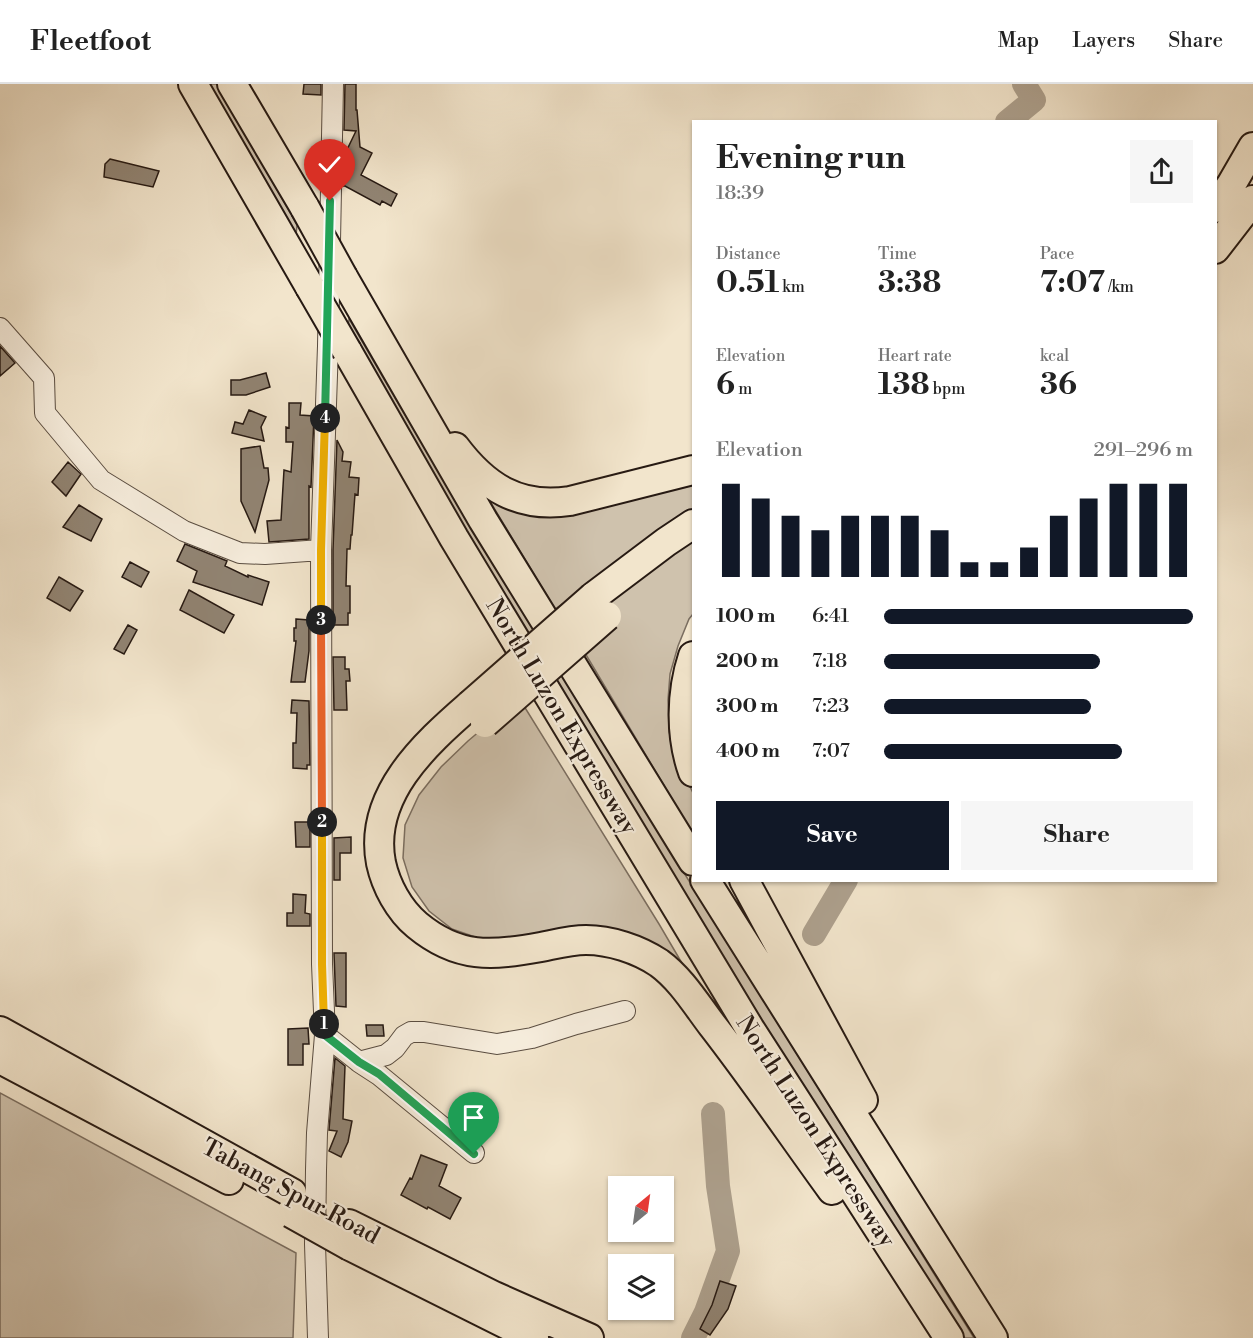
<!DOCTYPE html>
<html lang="en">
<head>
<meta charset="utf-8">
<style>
	body { margin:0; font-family:"Libre Bodoni",serif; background:#f6f6f6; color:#222; height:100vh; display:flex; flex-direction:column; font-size:22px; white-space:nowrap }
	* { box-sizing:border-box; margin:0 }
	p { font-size:20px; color:#767676 }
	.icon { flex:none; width:33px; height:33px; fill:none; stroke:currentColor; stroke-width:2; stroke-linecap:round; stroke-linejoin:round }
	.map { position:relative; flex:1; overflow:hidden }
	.side { position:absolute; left:692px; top:36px; width:525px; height:762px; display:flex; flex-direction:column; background:#fff; border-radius:0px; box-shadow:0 2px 4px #0004 }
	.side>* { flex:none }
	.needle { width:39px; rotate:29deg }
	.buttons { position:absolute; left:608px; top:1092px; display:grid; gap:12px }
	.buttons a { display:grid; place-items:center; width:66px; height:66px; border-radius:0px; background:#fff; box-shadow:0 2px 4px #0004; font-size:30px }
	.pin { position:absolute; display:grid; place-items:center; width:51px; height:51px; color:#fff; margin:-62px -26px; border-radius:50% 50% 50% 0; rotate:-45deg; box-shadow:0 0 6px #0007 }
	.pin .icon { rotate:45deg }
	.km { position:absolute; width:30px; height:30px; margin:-15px; border-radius:50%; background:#222; color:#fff; font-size:16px; line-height:30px; text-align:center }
	.round { display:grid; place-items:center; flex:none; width:63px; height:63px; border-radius:0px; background:#f6f6f6 }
	.summary { display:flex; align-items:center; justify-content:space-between; height:102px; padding:0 24px }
	h1 { font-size:33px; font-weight:800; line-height:45px }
	.metrics { display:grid; grid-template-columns:repeat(3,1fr); gap:9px; height:102px; padding:6px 24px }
	.metrics div { display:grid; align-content:center }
	.metrics b { font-size:30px; font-weight:800 }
	.metrics small { font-size:16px; font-weight:400 }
	.metrics p { font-size:16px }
	.chart { height:168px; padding:12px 24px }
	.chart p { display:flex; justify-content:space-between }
	.chart svg { width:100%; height:108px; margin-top:6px; stroke:#111827; stroke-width:6 }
	.cta { display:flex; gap:12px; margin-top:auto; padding:12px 24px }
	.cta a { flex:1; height:69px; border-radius:0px; background:#111827; color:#fff; font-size:24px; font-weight:800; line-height:69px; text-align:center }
	.cta a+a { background:#f6f6f6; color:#222 }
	ul { padding:0 24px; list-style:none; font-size:20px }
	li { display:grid; grid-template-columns:96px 72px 1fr; align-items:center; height:45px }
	li i { height:15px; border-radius:8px; background:#111827 }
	header { display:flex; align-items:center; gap:36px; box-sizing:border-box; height:84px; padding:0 30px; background:#fff; border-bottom:2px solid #e0e0e0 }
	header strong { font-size:28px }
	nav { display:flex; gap:33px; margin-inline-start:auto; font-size:21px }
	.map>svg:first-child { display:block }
	.green { fill:#cfc2ad; stroke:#7b6e60; stroke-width:1.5 }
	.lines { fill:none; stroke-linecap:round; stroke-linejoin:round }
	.river { stroke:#ada08d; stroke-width:24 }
	.building { fill:#918473; stroke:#271a13; stroke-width:1.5 }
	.minor-casing { stroke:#5a4d41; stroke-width:22 }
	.highway-casing { stroke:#271a13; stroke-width:32 }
	.minor { stroke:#f7eede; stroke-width:20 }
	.highway { stroke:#f2e5cc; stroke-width:28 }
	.highway-bridge-casing { stroke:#271a13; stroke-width:32; stroke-linecap:butt }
	.highway-bridge { stroke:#f2e5cc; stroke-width:28 }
	.split-1-casing { stroke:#fff; stroke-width:12 }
	.split-2-casing { stroke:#fff; stroke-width:12 }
	.split-3-casing { stroke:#fff; stroke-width:12 }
	.split-4-casing { stroke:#fff; stroke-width:12 }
	.split-5-casing { stroke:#fff; stroke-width:12 }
	.split-1 { stroke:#22a559; stroke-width:8 }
	.split-2 { stroke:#f5b400; stroke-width:8 }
	.split-3 { stroke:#f0652b; stroke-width:8 }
	.split-4 { stroke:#f5b400; stroke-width:8 }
	.split-5 { stroke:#22a559; stroke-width:8 }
	.labels { text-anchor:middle; stroke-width:4.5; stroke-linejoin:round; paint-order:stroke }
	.street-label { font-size:24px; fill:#271a13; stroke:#f7eede }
</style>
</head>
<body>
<header>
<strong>Fleetfoot</strong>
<nav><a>Map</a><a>Layers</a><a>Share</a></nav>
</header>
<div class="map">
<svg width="1253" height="1254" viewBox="0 0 1253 1254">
	<rect width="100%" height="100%" fill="#f2e5cc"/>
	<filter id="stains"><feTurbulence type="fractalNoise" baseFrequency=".00333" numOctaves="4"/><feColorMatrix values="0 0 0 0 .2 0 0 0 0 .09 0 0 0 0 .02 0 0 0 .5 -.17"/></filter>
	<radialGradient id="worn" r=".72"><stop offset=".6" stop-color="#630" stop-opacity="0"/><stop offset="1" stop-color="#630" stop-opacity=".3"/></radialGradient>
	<!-- green -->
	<path class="green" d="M205,0H217L297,141L295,162Z
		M349,235C451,412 558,586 666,760C768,925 870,1090 974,1254H965L741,907L347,254Z
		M693,395V429L555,525L488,414Z
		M693,456V530L689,535L678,562L670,590L668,616L669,648L676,672L693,709V750L573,549L604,518Z
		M519,614L659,840L693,898L668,876L510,856L478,854L452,845L429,827L412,803L403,774L405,741L419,711L441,683L468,657Z
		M0,1009L296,1169L293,1254H0Z"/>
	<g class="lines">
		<!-- river -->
		<path class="river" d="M1007,38L1034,16L1024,0
			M814,850L846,796
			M693,1254L706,1228L728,1167L718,1102L713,1030"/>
	</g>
	<!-- building -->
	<path class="building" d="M304,0H321V11L303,10Z
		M345,0H356V26H357L360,63L372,69L361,91L397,110L391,122L382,117L380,121L345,102H343L344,72L356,47L344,46Z
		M110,75L159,87L153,103L104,93L105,80Z
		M0,262L15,279L0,292Z
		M266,289L270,303L246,311H231V296H240Z
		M289,319H301L300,331L314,332L311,403L309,402V455L269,458L267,437L281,436L284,386L291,388L293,358H286V343L289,344Z
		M249,326L266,333L261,343L264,357L232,349L235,338L243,340Z
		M337,356L343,368L342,377L351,378L349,393L359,394L358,411L355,410L352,451H351L350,465H347L346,502H350V529H348V541H333V466Z
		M260,362L264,384H268L269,396L255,448L241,417V365Z
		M68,378L81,390L66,412L52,398Z
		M79,421L102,435L91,457L63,443Z
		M185,460L227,477L225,482L248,493V491L269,498L262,521L193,498L197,487L177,477Z
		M130,478L149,488L141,503L122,493Z
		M59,493L83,507L70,527L47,514Z
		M189,506L234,531L224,549L180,526Z
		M296,535L309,536V567L305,598H291L296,557H294V544H296Z
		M128,541L137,546L124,570L114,565Z
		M333,573H345V585H349L350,597H346L347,626H334Z
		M292,616L309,617L310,681H307V685L293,684V659H296L297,629H291Z
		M295,738H310V763H296Z
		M351,753V769H340V796H334V754Z
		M293,810L306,811L305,829L310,830V842H287V829H293Z
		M334,869H346V923L336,922Z
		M366,941H383L384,952H367Z
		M308,944L309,960H303V981H288V945Z
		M335,974L345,982L343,1035L352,1037L348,1058L341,1073L329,1067L337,1047L329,1046Z
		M421,1071L447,1081L439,1102L461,1114L450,1135L428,1123L427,1125L401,1111L410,1094L412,1095Z
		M720,1197L736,1202L728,1225L710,1251L700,1245L712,1221Z"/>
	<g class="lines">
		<defs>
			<path id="minor" d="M0,244L44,294L45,329L101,396L184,447L240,469L265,470L321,466
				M325,951L359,978L379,991L474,1069
				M359,978L386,971L395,964L404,952L411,948H424L497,960L532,954L576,940L625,927
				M318,1254L315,1160L316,1086L317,1049L325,951L322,880L321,466L328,262L333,0"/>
			<path id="highway" d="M193,0L310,203
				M232,0L305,124
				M1215,124L1231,101L1253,63
				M1215,165L1253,116
				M343,193L483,436L693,777
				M347,267L454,454L750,945L949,1254
				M455,363C485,403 519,425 570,417L693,386
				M593,513L666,458L693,440
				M693,572C681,608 680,652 693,688
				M470,621C424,661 368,712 381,779C386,802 399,826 417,841C458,875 492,872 541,863C556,860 571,856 586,856C610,856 638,865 659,879C681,895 696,920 712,941C754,995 792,1051 832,1106
				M705,796L993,1254
				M744,796L863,1016
				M0,947L292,1109
				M0,975L229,1096
				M349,1140L494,1212L589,1254
				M350,1162L534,1254"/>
		</defs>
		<!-- minor casing -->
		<use href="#minor" class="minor-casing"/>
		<!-- highway casing -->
		<use href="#highway" class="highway-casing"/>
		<!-- minor -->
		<use href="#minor" class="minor"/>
		<!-- highway -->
		<use href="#highway" class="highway"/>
		<defs>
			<path id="highway-bridge" d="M305,124L343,193
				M310,203L347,267
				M470,621L593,513
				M485,639L607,532
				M291,1129L350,1162"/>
		</defs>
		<!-- highway-bridge casing -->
		<use href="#highway-bridge" class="highway-bridge-casing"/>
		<!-- highway-bridge -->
		<use href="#highway-bridge" class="highway-bridge"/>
	</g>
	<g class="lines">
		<defs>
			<path id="split-1" d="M324,940L325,951L359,978L379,990L474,1070"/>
			<path id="split-2" d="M322,738V880L324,940"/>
			<path id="split-3" d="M321,536L322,738"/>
			<path id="split-4" d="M321,536V466L325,334"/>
			<path id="split-5" d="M325,334L330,117"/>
		</defs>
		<!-- split-1 casing -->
		<use href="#split-1" class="split-1-casing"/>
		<!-- split-2 casing -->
		<use href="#split-2" class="split-2-casing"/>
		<!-- split-3 casing -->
		<use href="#split-3" class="split-3-casing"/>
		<!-- split-4 casing -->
		<use href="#split-4" class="split-4-casing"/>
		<!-- split-5 casing -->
		<use href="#split-5" class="split-5-casing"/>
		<!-- split-1 -->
		<use href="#split-1" class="split-1"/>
		<!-- split-2 -->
		<use href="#split-2" class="split-2"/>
		<!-- split-3 -->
		<use href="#split-3" class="split-3"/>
		<!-- split-4 -->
		<use href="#split-4" class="split-4"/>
		<!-- split-5 -->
		<use href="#split-5" class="split-5"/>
	</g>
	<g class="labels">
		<!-- street labels -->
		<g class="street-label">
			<text transform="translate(562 632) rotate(59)" y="8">North Luzon Expressway</text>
			<text transform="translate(816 1047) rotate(57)" y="8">North Luzon Expressway</text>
			<text transform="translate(291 1107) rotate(28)" y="8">Tabang Spur Road</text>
		</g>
	</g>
	<rect width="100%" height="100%" filter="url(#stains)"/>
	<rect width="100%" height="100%" fill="url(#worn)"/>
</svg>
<div class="buttons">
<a><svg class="needle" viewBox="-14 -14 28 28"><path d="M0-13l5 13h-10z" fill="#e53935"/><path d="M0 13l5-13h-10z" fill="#767676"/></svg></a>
<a><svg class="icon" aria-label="layers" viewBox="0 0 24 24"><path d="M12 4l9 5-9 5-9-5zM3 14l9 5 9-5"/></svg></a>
</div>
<div class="pin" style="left:474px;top:1070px;background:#1e9e55"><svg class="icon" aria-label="arrive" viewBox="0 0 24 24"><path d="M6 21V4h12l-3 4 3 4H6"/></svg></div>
<div class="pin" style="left:330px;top:117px;background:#d93025"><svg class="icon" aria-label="check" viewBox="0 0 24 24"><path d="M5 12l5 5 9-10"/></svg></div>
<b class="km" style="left:324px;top:940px">1</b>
<b class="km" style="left:322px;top:738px">2</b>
<b class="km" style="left:321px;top:536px">3</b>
<b class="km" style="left:325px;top:334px">4</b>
<section class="side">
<div class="summary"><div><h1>Evening run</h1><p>18:39</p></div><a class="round"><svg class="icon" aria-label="share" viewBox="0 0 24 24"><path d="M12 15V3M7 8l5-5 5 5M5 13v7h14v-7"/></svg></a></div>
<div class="metrics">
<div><p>Distance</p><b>0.51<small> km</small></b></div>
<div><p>Time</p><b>3:38</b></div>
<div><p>Pace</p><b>7:07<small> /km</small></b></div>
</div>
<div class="metrics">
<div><p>Elevation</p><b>6<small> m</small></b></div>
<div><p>Heart rate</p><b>138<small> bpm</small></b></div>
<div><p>kcal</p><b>36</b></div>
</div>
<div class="chart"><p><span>Elevation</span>291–296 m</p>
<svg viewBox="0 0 160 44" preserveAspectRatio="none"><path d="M5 44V6M15 44V12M25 44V19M35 44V25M45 44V19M55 44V19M65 44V19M75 44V25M85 44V38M95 44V38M105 44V32M115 44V19M125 44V12M135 44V6M145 44V6M155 44V6"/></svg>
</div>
<ul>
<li><b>100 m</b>6:41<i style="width:100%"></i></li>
<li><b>200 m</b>7:18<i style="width:70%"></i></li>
<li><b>300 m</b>7:23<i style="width:67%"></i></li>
<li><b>400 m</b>7:07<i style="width:77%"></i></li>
</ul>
<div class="cta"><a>Save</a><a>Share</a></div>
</section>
</div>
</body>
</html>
